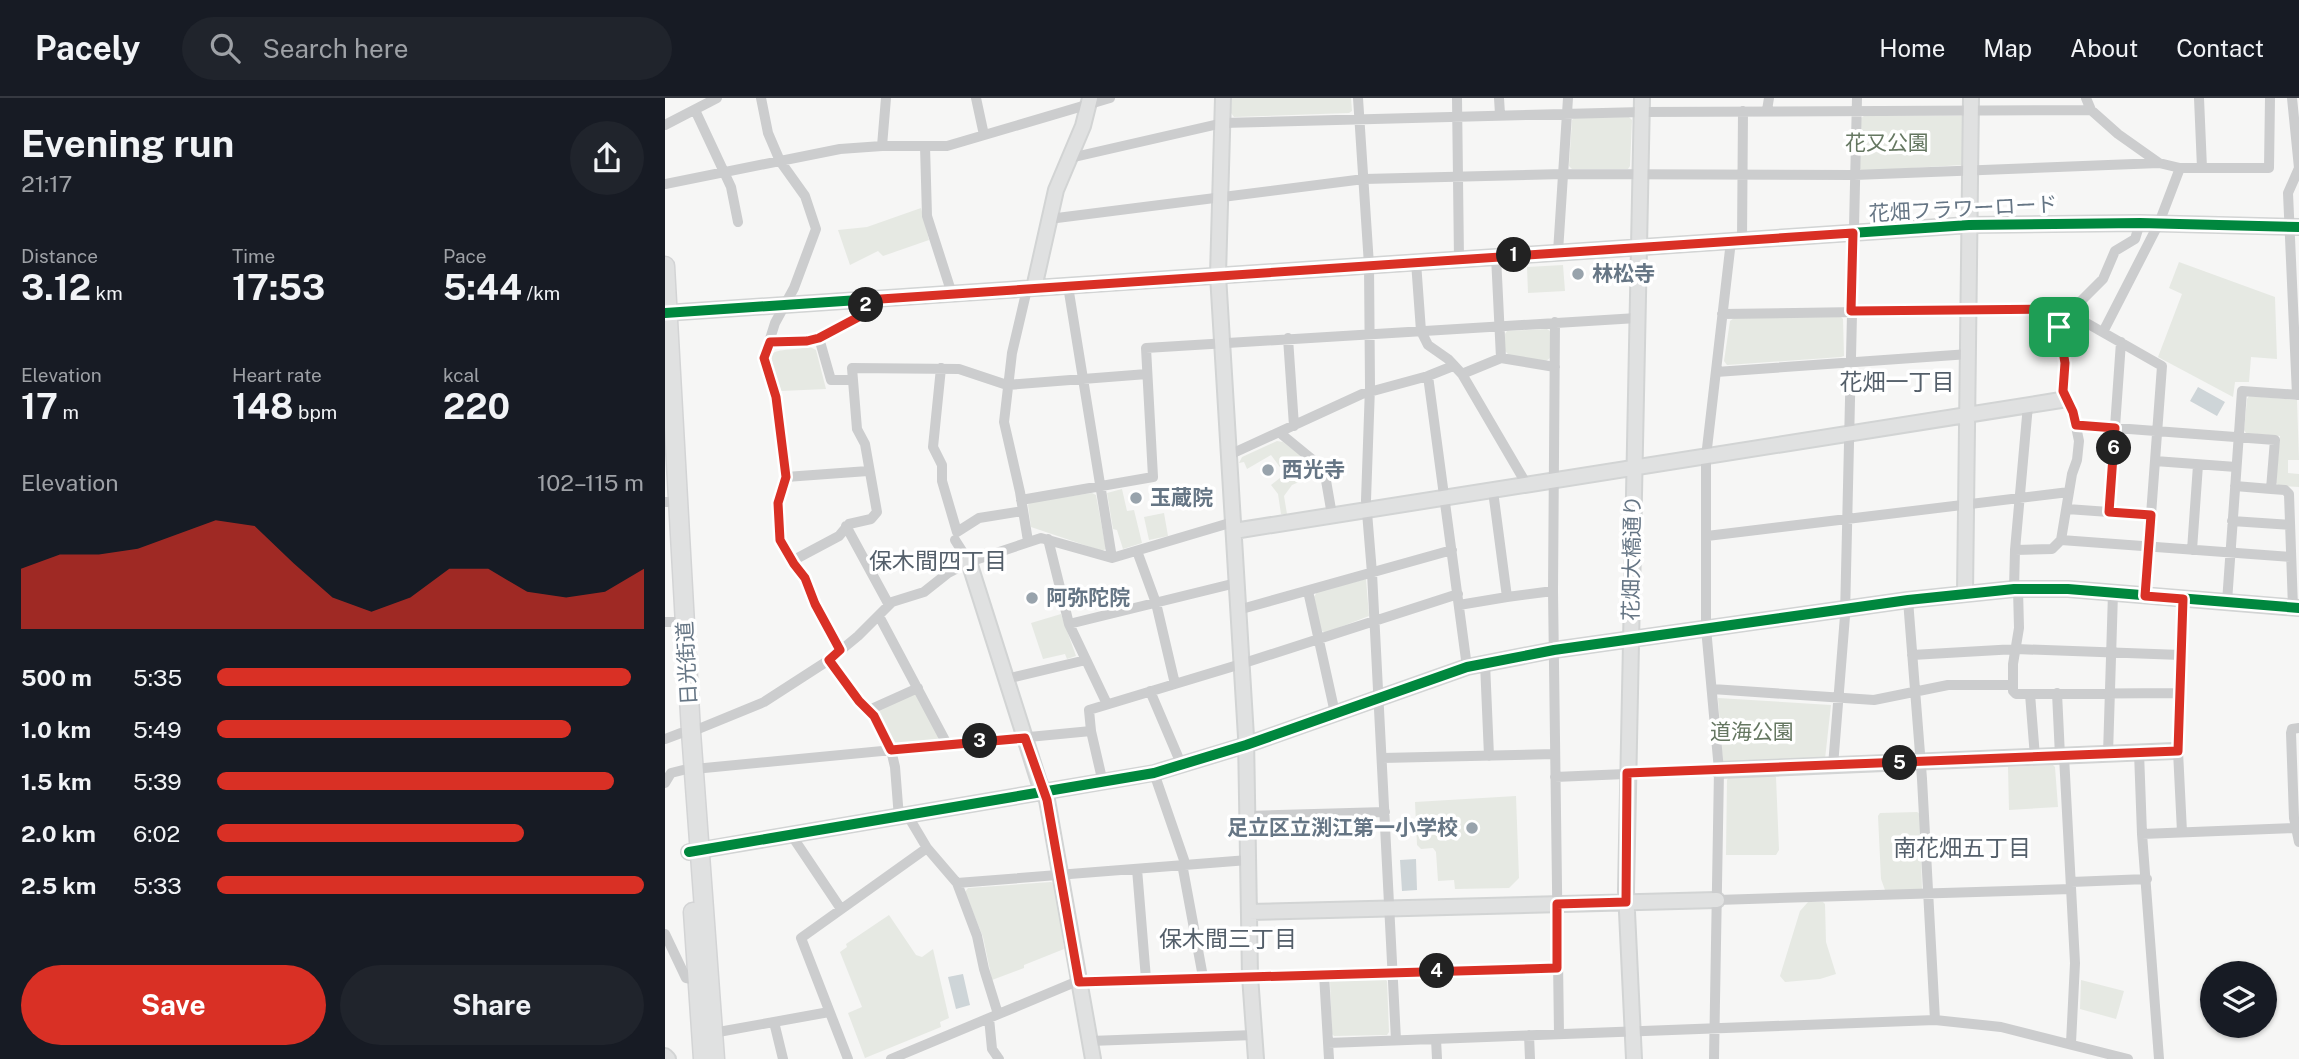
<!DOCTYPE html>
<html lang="en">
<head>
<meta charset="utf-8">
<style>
	body { margin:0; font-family:"Public Sans","Noto Sans JP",sans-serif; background:#20242c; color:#f1f3f6; height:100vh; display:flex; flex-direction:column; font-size:26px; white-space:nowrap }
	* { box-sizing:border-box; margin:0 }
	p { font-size:23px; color:#9ea1a6 }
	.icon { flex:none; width:38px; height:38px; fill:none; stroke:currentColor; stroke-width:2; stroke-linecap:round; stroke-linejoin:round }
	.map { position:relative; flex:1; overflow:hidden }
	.side { display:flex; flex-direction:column; background:#171b24; width:665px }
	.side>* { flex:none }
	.fabs { position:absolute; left:1535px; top:863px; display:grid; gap:14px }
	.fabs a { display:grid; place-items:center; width:77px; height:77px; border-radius:50%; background:#171b24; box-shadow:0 2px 5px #0004; font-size:35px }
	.pin { position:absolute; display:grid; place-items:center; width:60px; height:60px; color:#fff; margin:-30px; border-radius:14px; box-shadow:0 4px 10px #0006 }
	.km { position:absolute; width:35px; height:35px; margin:-18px; border-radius:50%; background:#222; color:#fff; font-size:19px; line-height:35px; text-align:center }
	.round { display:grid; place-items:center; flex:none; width:74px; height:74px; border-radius:37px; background:#20242c }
	.summary { display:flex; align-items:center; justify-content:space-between; height:119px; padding:0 21px }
	h1 { font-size:38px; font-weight:700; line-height:52px }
	.metrics { display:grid; grid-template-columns:repeat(3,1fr); gap:10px; height:119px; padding:7px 21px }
	.metrics div { display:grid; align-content:center }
	.metrics b { font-size:35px; font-weight:700 }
	.metrics small { font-size:19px; font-weight:400 }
	.metrics p { font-size:19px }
	.chart { height:196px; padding:14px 21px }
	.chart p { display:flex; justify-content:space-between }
	.chart svg { width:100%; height:126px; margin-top:7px; fill:#d93025; opacity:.7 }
	.action { display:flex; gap:14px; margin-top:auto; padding:14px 21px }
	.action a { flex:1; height:80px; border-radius:42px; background:#d93025; color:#fff; font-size:28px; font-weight:700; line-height:80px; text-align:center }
	.action a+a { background:#20242c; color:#f1f3f6 }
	ul { padding:0 21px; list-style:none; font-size:23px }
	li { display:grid; grid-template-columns:112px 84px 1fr; align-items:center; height:52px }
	li i { height:18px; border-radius:9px; background:#d93025 }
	header { display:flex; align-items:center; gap:42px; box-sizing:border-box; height:98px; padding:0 35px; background:#171b24; border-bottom:2px solid #363941 }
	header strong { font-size:33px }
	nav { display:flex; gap:38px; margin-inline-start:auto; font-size:24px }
	.search { width:490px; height:63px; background:#20242c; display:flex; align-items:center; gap:18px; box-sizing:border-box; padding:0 24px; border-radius:38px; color:#9ea1a6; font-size:26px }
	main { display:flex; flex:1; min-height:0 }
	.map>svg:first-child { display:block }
	.green { fill:#e6e9e3 }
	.water { fill:#ced5d8 }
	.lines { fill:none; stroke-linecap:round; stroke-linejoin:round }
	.secondary-casing { stroke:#d2d4d4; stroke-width:18 }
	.highway-casing { stroke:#d3d4d5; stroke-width:21 }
	.street { stroke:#cccdce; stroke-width:10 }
	.secondary { stroke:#e0e1e1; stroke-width:14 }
	.highway { stroke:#e0e1e1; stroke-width:18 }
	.cycleway-casing { stroke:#fff; stroke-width:15 }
	.cycleway { stroke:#00873e; stroke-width:10 }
	.route-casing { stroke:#fff; stroke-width:14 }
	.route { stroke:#d93025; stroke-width:9 }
	.poi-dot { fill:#98a3ac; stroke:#fff; stroke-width:2.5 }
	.labels { text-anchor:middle; stroke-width:7; stroke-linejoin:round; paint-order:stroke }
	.park-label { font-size:21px; fill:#657761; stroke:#fff }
	.street-label { font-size:21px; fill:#667685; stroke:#fff }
	.poi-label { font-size:21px; font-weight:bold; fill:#667685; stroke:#fff; text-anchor:start }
	.neighbourhood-label { font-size:23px; fill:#545f6a; stroke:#fff }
</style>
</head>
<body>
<header>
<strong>Pacely</strong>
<div class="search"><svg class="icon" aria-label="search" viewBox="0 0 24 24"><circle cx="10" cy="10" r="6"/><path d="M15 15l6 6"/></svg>Search here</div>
<nav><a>Home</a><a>Map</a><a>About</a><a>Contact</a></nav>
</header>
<main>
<section class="side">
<div class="summary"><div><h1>Evening run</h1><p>21:17</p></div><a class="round"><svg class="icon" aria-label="share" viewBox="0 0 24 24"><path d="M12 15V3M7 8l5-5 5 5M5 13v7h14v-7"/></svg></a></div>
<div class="metrics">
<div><p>Distance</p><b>3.12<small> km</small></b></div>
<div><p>Time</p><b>17:53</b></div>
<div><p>Pace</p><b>5:44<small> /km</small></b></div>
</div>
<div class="metrics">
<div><p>Elevation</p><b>17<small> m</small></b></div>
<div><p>Heart rate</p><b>148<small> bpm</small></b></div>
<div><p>kcal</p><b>220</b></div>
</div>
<div class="chart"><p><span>Elevation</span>102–115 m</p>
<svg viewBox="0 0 160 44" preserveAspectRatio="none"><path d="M0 44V23L10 18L20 18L30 16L40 11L50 6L60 8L70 21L80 33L90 38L100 33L110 23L120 23L130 31L140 33L150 31L160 23V44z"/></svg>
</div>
<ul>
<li><b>500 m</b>5:35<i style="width:97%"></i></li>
<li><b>1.0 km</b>5:49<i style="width:83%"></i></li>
<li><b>1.5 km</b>5:39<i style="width:93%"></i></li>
<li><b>2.0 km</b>6:02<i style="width:72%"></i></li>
<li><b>2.5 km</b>5:33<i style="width:100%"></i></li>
</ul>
<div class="action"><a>Save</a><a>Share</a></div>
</section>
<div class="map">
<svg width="1634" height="961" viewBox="0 0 1634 961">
	<rect width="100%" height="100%" fill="#f6f6f5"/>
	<!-- green -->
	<path class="green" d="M567,0H686L687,13L684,15L569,19L566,15Z
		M1199,18H1297L1299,20V65L1297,67L1197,73L1195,71L1196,20Z
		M964,19L967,22L965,68L963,71H907L904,68L907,22L909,20Z
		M256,110L264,142L218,158L213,153L185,167L173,132L202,129Z
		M1514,164L1610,199L1612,261L1586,259L1584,284H1570L1568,299L1493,259L1517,196L1504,190Z
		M898,167L900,193L863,195L862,169Z
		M1176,219L1178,221L1179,258L1176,259L1062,267L1059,263L1065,223L1069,220Z
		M882,231L885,233V260L881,263L844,257L840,253V236L842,233Z
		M145,249L151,252L161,291L116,293C100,244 102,256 145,249Z
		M1584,298L1632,302L1634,362H1623V375L1634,376V389L1614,388L1611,385L1615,338L1581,335L1579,332L1582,301Z
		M612,343L618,344L655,372V375L627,387L619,398L622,416H616L613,396L606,387L620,376L606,357L582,371L579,364L574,365L577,359Z
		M457,391L462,413L469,412L477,445L458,451L452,432L448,431L442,395Z
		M427,395L431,397L441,451L437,453L366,429L363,407L365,404Z
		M499,415L503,438L484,442L479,419Z
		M701,481L704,518L660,535L656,532L649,499L652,494Z
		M396,516L411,558L402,561L400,556L378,561L366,525Z
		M248,596L251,597L274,638L273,643L231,647L211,613Z
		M1053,600L1166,607L1160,661L1058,666Z
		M1388,667L1390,669L1393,709L1344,712L1343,669Z
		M1109,678L1111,679L1114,752L1111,757H1061L1062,682L1064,679Z
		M851,698L854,780L844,790L790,791L789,782L773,783L771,754L768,750L756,751L752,747L750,704Z
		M1252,714L1255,716L1257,793L1220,792L1216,781L1213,718L1215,715Z
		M386,784L390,786L399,851L359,867V870L327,882L318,839L300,794L303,790Z
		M1143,804H1158L1160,806L1161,844L1171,876L1155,881L1120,884L1115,878L1135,813Z
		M224,817L251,857L257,859L268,851L284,920L275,924L276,929L200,960L183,915L197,909L175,854L182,849L181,846Z
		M720,881L722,883L724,934L722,937L669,938L667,936L665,884L667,882Z
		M1416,882L1459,893L1451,921L1415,911Z"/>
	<!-- water -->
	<path class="water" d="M1533,289L1560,304L1552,318L1525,303Z
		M751,761L752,792L737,793L735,762Z
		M298,876L305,907L291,911L283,879Z"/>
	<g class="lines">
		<defs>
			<path id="secondary" d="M558,0L553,177L581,639L585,878L591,961
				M369,190L391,92L418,28L425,0
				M0,215L1304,127L1475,125L1634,129
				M569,433L1396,302
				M304,464L374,684L382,702L428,961
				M1300,495L1306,0
				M1054,672L1509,653
				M24,754L489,675L581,647L802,569L889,552L1243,502L1349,491H1403L1634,510
				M584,814L1052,802
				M0,958L3,961
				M969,961L961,793L977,0"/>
			<path id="highway" d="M0,168L26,634L50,961
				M28,814L38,961"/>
		</defs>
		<!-- secondary casing -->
		<use href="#secondary" class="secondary-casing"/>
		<!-- highway casing -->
		<use href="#highway" class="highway-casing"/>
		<!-- street -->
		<path class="street" d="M96,0L103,35L115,63L140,98L151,131L129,190L110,225L99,260L111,299L121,379L113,405L115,442L129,466L140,480L150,506L175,552
			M311,0L319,37
			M693,0L704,167L705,289L701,402L707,475L731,942
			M792,0L794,161
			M834,0L835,16
			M1421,0L1426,12L1453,36L1494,65L1515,70H1604L1605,0
			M1534,0L1537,70
			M1627,0L1634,70L1623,95L1632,297
			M30,12L66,89L73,124
			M1102,12L1104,0
			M0,27L52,0
			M217,48L221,0
			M260,48L262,118L287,196
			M405,60L558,25L977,14L1426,12
			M0,86L175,51L217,48H282L445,0
			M384,121L699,81L898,76L1189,77L1494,65
			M1077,142L1078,13
			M893,154L903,0
			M831,158L836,260
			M751,164L756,233L763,247L783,261L797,276L862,387
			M403,188L447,460
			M362,191L347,255L339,324L355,394L363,443
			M1057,216L1393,211L1404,215L1497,268L1480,498
			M890,224L888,493L894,936
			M1438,234L1494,125L1515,70
			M154,240L166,282H188
			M623,240L629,328
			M105,244L142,243L154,240L201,215V202
			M276,270L268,349L277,367V383L292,434L314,420L358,413
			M1051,274L1304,256
			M797,276L836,260L890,269
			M763,278L802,569
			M1411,327L1610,342L1606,391L1620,392L1624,396L1628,510
			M615,335L659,371L667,417
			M564,357L697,296L763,278L788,268
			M1490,363L1571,369
			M121,379L203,373
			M1570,388L1606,391
			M356,402L488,379L481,250L972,220
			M0,404H3
			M1402,411L1486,417
			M1444,414L1456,244
			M1567,423L1625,427
			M181,428L224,507
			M1042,438L1404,394
			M383,441L404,526L442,606
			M290,442L304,464
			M1396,442L1626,459
			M1350,452L1387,451L1396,442L1407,376L1412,362L1414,343L1408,314L1397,293L1400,266L1394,229L1404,215L1438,181L1450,153L1470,141L1475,125
			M1527,452L1533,367
			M472,453L491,505L510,586
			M127,463L174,438L184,426L206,421L212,414L200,346L192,331L187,270L294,271L342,287L482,276
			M1349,491L1350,452L1363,307
			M1353,491L1354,530L1348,566V593L1351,596H1365L1370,659
			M643,493L670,615
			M842,499L888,493
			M1243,502L1257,681L1270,922
			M1562,504L1577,293L1634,297
			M794,507L842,499L828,393
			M573,512L787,452
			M214,518L282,646
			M0,524H9
			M404,526L571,485
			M1247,557L1351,551L1516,557
			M164,562L194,603L209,618L226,652L230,669L234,720
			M820,565L824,658
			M341,581L421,562
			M1047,591L1209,602L1283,587H1348
			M485,593L517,668
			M1392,595L1395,658
			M1365,596L1515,595
			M204,612L253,590
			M1634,630L1627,631L1626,635L1629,720L1634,744
			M26,634L99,604L164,562L193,538L227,504L259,494L283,475L304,464L376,440L447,460L568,424
			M0,641L16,635
			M1474,654L1477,736L1494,961
			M1443,656L1448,495
			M1399,658L1410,865L1406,945
			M717,660L890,656
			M1168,668L1180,518L1192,0
			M29,671L426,633
			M489,675L519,762L518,771L538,879
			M890,679L1054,672
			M0,685L6,675L18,672
			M438,685L426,633L424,612L576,566L793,496
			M243,718L262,750L292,785L312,838L319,871L333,916
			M582,718L720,714
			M1517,734L1513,653L1518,501
			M1477,736L1630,730
			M127,738L176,811
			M472,771L481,881
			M1406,784L1482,781
			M292,785L583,762
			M1052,802L1406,791
			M0,836L21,880L32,882
			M659,876L664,961
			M324,920L327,951L334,961
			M109,924L118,961
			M48,935L164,914
			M864,937L865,961
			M771,941L772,961
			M425,943L589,937
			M663,945L1270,922L1336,929L1463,961
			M183,961L136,840L262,750
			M226,961L408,885L423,882L892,869
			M1049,961L1054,672L1041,530V359L1066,143"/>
		<!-- secondary -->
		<use href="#secondary" class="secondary"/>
		<!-- highway -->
		<use href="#highway" class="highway"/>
		<defs>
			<path id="cycleway" d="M0,215L1304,127L1475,125L1634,129
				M24,754L489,675L581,647L802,569L889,552L1243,502L1349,491H1403L1634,510"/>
		</defs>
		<!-- cycleway casing -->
		<use href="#cycleway" class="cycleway-casing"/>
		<!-- cycleway -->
		<use href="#cycleway" class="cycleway"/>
	</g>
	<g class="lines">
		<defs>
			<path id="route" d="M1188,135L1186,213L1393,211L1404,215L1394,229L1400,265L1398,293L1408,314L1411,327L1450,330L1444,414L1486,417L1480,498L1518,501L1513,653L962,675L961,804L892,806V870L414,884L382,702L360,640L226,652L209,618L194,603L164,562L175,552L150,506L140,480L129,466L115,442L113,405L121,379L111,299L99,260L105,244L142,243L154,240L201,215V202Z"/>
		</defs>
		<!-- route casing -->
		<use href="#route" class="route-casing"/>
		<!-- route -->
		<use href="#route" class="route"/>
	</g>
	<!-- markers -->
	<g class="poi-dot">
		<circle cx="913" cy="176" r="7"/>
		<circle cx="603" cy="372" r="7"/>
		<circle cx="471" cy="400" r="7"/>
		<circle cx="367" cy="500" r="7"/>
		<circle cx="807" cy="730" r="7"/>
	</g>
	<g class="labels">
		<!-- park labels -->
		<g class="park-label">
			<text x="1222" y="52">花又公園</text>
			<text x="1087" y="641">道海公園</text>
		</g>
		<!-- street labels -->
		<g class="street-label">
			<text transform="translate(1298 111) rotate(-3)" y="7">花畑フラワーロード</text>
			<text transform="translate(967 460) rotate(-89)" y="7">花畑大橋通り</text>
			<text transform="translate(22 565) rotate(-93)" y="7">日光街道</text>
		</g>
		<!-- poi labels -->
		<g class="poi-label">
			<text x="927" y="183">林松寺</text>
			<text x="617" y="379">西光寺</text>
			<text x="485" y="407">玉蔵院</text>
			<text x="381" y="507">阿弥陀院</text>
			<text x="793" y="737" text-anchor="end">足立区立渕江第一小学校</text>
		</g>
		<!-- neighbourhood labels -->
		<g class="neighbourhood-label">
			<text x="1232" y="292">花畑一丁目</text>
			<text x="273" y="471">保木間四丁目</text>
			<text x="1297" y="758">南花畑五丁目</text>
			<text x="563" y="849">保木間三丁目</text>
		</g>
	</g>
</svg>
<div class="fabs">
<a><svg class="icon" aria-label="layers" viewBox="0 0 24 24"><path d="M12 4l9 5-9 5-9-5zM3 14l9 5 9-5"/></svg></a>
</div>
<div class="pin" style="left:1394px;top:229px;background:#1e9e55"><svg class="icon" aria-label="arrive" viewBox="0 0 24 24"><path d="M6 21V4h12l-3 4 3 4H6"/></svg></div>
<b class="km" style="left:849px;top:157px">1</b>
<b class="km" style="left:201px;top:207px">2</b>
<b class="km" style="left:315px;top:643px">3</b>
<b class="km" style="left:772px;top:873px">4</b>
<b class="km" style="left:1235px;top:665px">5</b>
<b class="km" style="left:1449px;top:350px">6</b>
</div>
</main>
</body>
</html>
